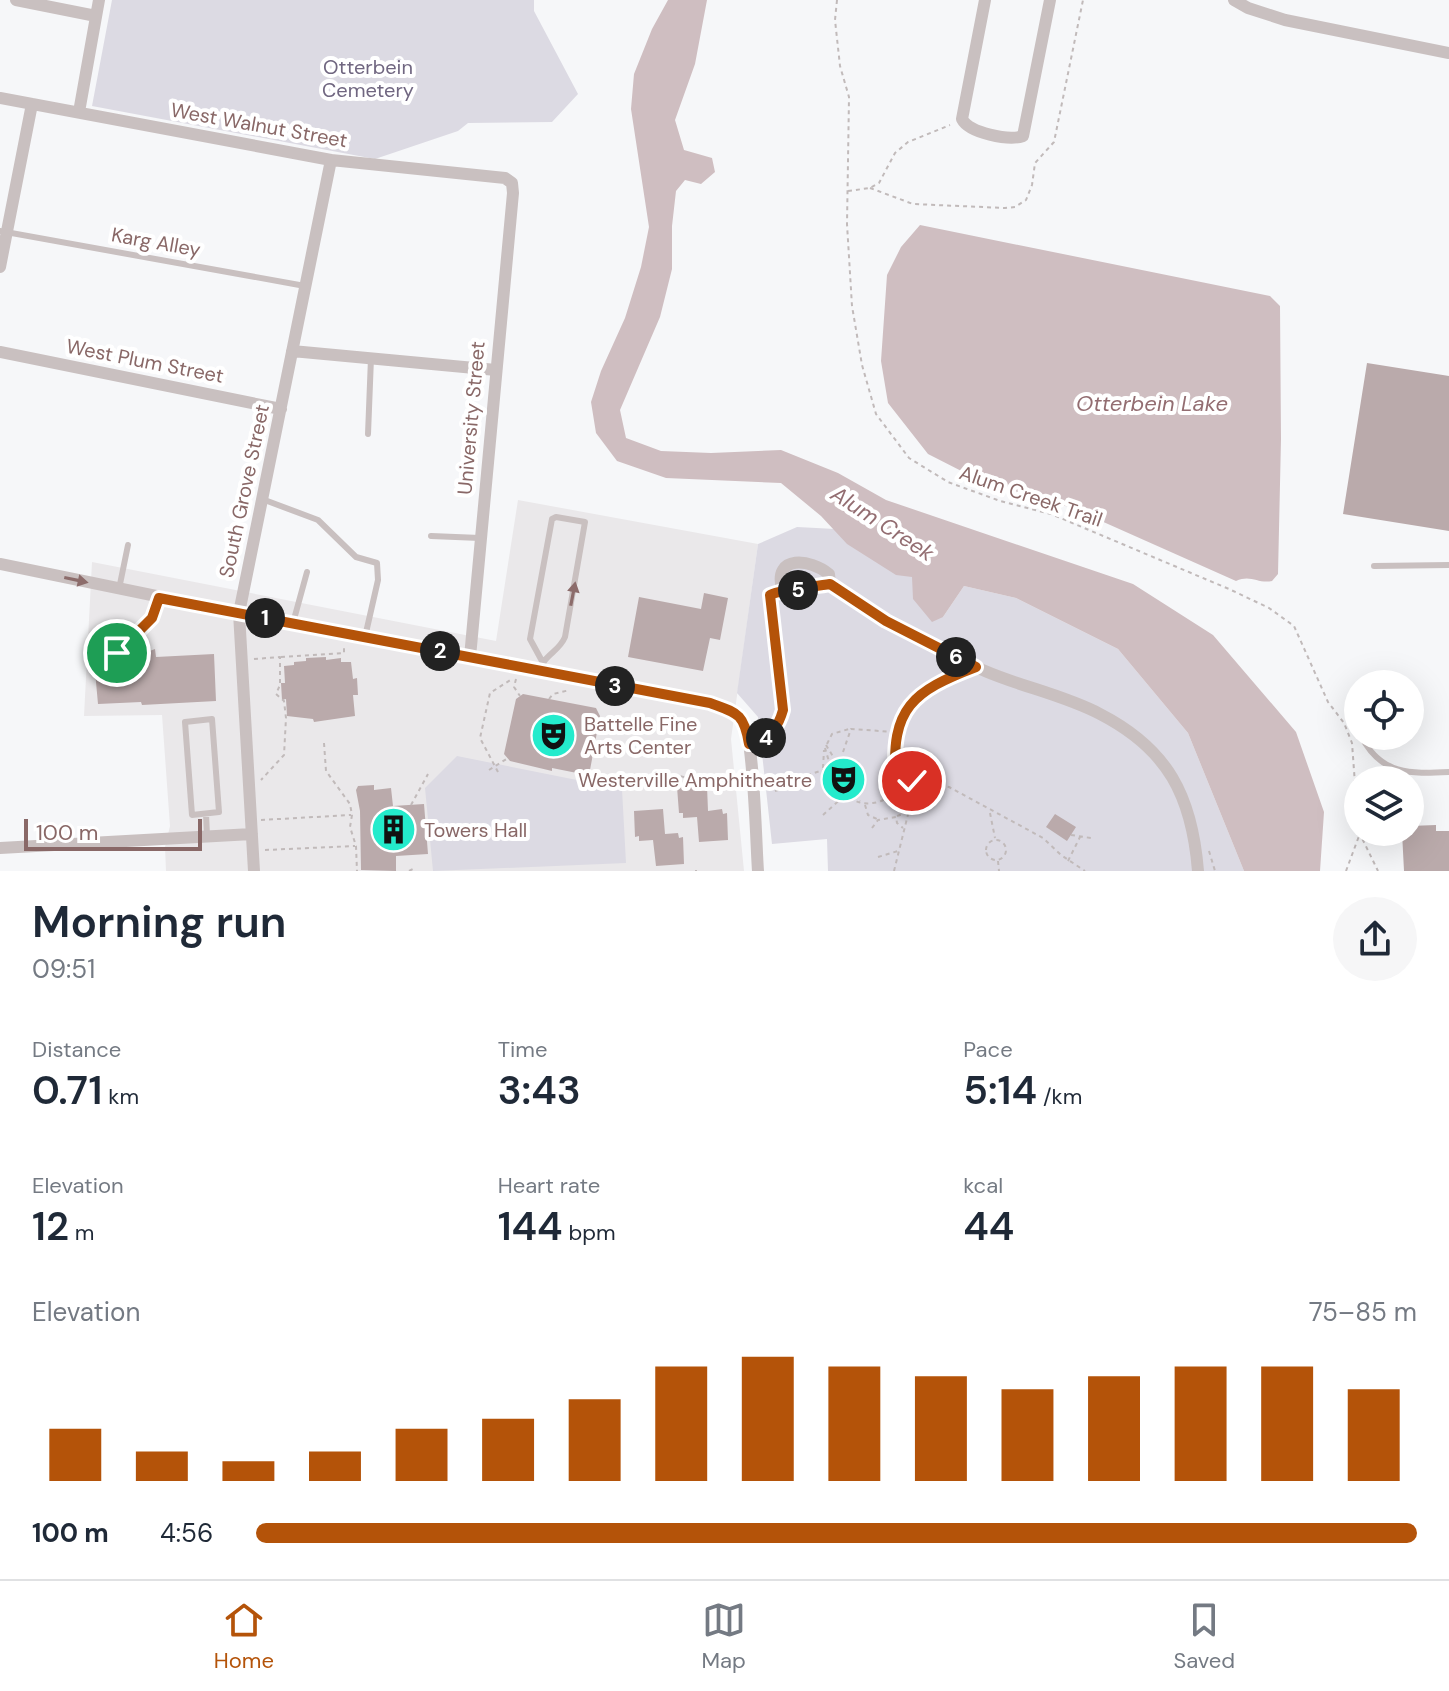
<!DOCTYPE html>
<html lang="en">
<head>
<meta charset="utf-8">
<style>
	body { margin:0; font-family:"DM Sans",sans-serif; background:#f6f6f7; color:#1f2937; height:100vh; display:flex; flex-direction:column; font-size:30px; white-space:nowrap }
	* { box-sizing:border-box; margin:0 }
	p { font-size:26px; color:#747a83 }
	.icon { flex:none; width:44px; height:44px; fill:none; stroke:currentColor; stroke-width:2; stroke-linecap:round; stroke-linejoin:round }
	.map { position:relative; height:871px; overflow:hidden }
	.drawer { display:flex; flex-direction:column; background:#fff; flex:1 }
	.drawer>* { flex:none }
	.controls { position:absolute; left:1344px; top:670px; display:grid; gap:16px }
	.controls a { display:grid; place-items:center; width:80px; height:80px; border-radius:50%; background:#fff; box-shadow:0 8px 32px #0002; font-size:40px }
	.scale { position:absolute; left:24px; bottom:20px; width:178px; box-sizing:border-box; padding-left:8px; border:4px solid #896867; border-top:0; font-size:22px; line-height:28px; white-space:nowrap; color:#896867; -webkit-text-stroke:6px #fff; paint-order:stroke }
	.pin { position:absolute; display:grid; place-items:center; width:68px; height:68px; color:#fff; margin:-34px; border:4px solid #fff; border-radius:50%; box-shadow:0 2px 8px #0007 }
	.km { position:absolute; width:40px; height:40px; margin:-20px; border-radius:50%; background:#222; color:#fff; font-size:22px; line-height:40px; text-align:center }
	.round { display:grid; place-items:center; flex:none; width:84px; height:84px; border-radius:42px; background:#f6f6f7 }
	.overview { display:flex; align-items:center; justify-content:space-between; height:136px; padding:0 32px }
	h1 { font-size:44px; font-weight:600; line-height:60px }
	.stats { display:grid; grid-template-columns:repeat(3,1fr); gap:12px; height:136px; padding:8px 32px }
	.stats div { display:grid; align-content:center }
	.stats b { font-size:40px; font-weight:600 }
	.stats small { font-size:22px; font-weight:400 }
	.stats p { font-size:22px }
	.chart { height:224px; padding:16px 32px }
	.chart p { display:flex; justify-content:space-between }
	.chart svg { width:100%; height:144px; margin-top:8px; stroke:#b45309; stroke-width:6 }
	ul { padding:0 32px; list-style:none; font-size:26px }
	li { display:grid; grid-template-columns:128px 96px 1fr; align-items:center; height:60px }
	li i { height:20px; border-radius:10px; background:#b45309 }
	.tab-bar { display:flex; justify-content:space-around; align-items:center; height:112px; border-top:2px solid #e0e1e3; background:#fff; font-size:22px; color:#747a83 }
	.tab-bar a { display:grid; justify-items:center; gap:4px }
	.tab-bar .active { color:#b45309 }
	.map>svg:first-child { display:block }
	.built { fill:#eae8ea }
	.green { fill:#dcdae3 }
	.water { fill:#cfbec1 }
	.building { fill:#baaaab }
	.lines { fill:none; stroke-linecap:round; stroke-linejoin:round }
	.path { stroke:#c1baba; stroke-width:2; stroke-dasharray:4 4; stroke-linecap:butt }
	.service { stroke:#c9c0c0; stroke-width:6 }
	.minor { stroke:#c9c0c0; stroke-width:12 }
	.oneway { fill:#8c6c6b }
	.route-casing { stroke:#fff; stroke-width:16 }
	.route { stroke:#b45309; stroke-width:10 }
	.labels { text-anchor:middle; stroke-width:8; stroke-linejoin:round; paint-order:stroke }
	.park-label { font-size:20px; fill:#706680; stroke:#fff }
	.street-label { font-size:20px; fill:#896867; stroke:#fff }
	.poi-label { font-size:20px; fill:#896867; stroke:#fff; text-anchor:start }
	.water-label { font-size:22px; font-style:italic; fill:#936d71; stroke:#fff }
</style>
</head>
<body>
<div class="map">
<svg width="1449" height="871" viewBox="0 0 1449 871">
	<rect width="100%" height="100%" fill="#f6f7f9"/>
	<!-- built -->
	<path class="built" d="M518,500L758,544L731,739L744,871H166L165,847L170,826L162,715L84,716L92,562L496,641Z"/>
	<!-- green -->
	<path class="green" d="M112,0H534V11L578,94L552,122L468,123L458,131L375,159L92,106Z
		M797,527L893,532L943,617L964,586L1016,598L1118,649L1188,733L1244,871H828L827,839L772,844L758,717L737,693L758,544Z
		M457,756L622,789L626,863L433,871L425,788Z"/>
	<!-- water -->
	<path class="water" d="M668,0H707L695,64L675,120L684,150L712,158L715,172L701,184L685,180L676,191L672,226V269L660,317L620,410L626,438L661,451L711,453L781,450L838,473L886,500L1133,584L1213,635L1296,732L1324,812L1320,871H1244L1188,733L1118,649L1016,598L964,586L943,617L932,622L913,599L912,577L896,575L847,544L821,516L781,483L666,478L617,461L596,433L591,402L601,371L625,318L641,267L649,227L631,109L634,74L652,29Z
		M920,225L1270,296L1280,306L1281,439L1278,574L1272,581C1258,584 1251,574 1236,581L1072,508L981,481L928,454L888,403L881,361L887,275L901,247Z"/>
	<!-- building -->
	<path class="building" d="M1367,363L1449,376V531L1343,514Z
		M704,593L728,598L720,640L710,638L703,671L628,657L639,597L701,609Z
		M155,649L156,657L214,654L216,701L142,705L141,702L98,704L95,671L139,668V655Z
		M326,657V660L341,658V662H351L353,679L357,678L358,695H353L355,716L314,722L313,719L287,716L286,699L282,700L281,683H285L284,666L294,665V662L306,661V658Z
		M523,694L596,708L600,716L590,770L582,774L552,768V771L510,761L504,754L516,699Z
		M849,760L858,765L863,774L862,784L856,793L837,761Z
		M374,785V790L391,788L393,806L424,804L428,854L396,856V871L361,870L360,811L356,790L358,786Z
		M707,786L708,811L722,809L723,814L727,813L728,840L699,842L697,817L683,818V813H679L677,787Z
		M663,809L665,834L678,833L679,838L683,837L684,864L656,866L653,840L639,841V836L635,837L634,811Z
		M1055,814L1076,827L1067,841L1046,827Z
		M1436,825V831H1449V871H1404L1402,832H1410V826Z"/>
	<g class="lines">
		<!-- path -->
		<path class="path" d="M837,0L835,20L840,66L849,97L847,224L852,306L862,365L876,414L909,458L948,482L1000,501L1051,514L1229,589L1269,608L1294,626L1328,702L1344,723L1352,743L1358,825
			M870,188L913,204L1005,208L1015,207L1026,200L1032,185L1035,163L1054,142L1083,0
			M848,191L870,188L879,183L895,153L908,142L950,125
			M281,657L344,653V647
			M254,659L280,657V685L276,694L284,701L286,718L284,755L261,780
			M516,679L514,687L520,696
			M549,699L553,694L570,690
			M762,740L775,730L783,710L770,595
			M324,743L326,771L350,804L352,815L350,827L356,846L357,871
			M827,744L832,734L849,729
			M826,745L837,763L852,759L860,764L866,779L856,792L860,801
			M825,748C832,772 842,808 873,803C881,802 890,798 893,790C899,780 894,764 894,753C893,710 924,687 960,673
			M843,752L851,729L895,732
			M823,768L824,750
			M489,770L508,758
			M498,772L480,738L490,693L512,679
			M617,775L671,785L674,775L713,783L716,794
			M914,780L915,763
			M916,782L949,787L1043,838L1061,855L1085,871
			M671,785L690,779
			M775,791L800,783L799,778L829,768
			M411,805L428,774
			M865,805L868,815L877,819
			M990,813L995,838
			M823,815L845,795
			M897,816L909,812
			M261,820L351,815
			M872,828L878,820L896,817L897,823L903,828
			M1359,832L1378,871
			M1071,835L1091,838
			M986 850a10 10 0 1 1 20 0a10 10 0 1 1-20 0Z
			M265,850L355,846
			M1209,851L1215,871
			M878,857L898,851
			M998,861L999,871
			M1068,861L1080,837
			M409,871L413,869
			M696,871V870
			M894,871L916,782L897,780
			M1346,871L1359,836"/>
		<!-- service -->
		<path class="service" d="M0,231L305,286
			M368,434L371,358
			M262,499L318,520L356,557L377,563L378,580L365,637
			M431,536L480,538
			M1374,566L1449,565
			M119,589L128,545
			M293,623L307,572
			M115,664L117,653L152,618L159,598
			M540,671C543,655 559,652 565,637L585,522L556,517L552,519L530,639L542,661
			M1349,700L1358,727
			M212,719L219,812L192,815L185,722Z
			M1361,736C1381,775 1410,774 1449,772
			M206,814L207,836"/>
		<!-- minor -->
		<path class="minor" d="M16,0L96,16
			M985,0L962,119C969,133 1009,141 1023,136L1050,0
			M1234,0L1248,8L1285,20L1449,53
			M0,98L331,160L505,178L512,183L513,193L470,657
			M79,112L99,0
			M0,267L32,104
			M292,351L496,370
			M0,352L281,409
			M0,564L239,613L710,703C721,707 737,710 743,720C754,737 756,845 758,871
			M830,584L829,574C811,559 773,554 782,589L792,591L830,584C879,616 930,649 985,671C1022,687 1064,695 1100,714C1168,749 1192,796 1198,871
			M0,848L252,834
			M254,871L239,613L331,160"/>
	</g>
	<!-- one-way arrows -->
	<defs><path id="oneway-solid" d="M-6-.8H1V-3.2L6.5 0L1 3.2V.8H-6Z" transform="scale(2)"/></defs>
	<g class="oneway">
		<use href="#oneway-solid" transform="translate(76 580) rotate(12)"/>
		<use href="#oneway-solid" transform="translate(573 594) rotate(-79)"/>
	</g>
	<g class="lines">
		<defs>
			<path id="route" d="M117,653L152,618L159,598L710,703C737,713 744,713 749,744C769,741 778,728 783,710L770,595C783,589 813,587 830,584L886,621L976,667C913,691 890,708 896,780L912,781"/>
		</defs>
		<!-- route casing -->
		<use href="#route" class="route-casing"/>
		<!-- route -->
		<use href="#route" class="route"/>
	</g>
	<!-- icons -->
	<defs>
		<symbol id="theatre-disc" viewBox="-11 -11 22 22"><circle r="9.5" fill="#24ebcc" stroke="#fff"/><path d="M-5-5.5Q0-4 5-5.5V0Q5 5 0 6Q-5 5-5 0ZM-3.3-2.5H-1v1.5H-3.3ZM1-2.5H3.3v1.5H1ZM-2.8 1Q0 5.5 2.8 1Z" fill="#111"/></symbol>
		<symbol id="building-disc" viewBox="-11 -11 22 22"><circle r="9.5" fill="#24ebcc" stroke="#fff"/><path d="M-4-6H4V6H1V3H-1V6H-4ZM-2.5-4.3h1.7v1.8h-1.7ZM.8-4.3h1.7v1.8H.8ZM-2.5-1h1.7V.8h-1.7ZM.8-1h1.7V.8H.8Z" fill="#111"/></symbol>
	</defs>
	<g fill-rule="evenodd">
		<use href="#theatre-disc" x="528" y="710" width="51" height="51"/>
		<use href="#theatre-disc" x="818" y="754" width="51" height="51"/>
		<use href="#building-disc" x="368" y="804" width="51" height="51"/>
	</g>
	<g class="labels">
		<!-- park labels -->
		<g class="park-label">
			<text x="368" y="74">Otterbein<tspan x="368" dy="23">Cemetery</tspan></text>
		</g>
		<!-- street labels -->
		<g class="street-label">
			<text transform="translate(259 125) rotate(10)" y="7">West Walnut Street</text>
			<text transform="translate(156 242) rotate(10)" y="7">Karg Alley</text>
			<text transform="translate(145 361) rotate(11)" y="7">West Plum Street</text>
			<text transform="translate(471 418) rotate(-85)" y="7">University Street</text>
			<text transform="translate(244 491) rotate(-78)" y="7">South Grove Street</text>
			<text transform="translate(1031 496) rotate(19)" y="7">Alum Creek Trail</text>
		</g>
		<!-- poi labels -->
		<g class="poi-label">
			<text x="584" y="731">Battelle Fine<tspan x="584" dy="23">Arts Center</tspan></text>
			<text x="812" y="787" text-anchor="end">Westerville Amphitheatre</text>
			<text x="424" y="837">Towers Hall</text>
		</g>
		<!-- water labels -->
		<g class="water-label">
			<text x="1152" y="411">Otterbein Lake</text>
			<text transform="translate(883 523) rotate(33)" y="8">Alum Creek</text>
		</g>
	</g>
</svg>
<div class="controls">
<a><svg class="icon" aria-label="locate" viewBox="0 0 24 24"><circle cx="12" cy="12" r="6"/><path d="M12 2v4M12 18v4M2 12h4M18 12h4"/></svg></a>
<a><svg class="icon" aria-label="layers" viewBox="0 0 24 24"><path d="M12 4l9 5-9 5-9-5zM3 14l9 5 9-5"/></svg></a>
</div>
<div class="scale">100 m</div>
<div class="pin" style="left:117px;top:653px;background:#1e9e55"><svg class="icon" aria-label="arrive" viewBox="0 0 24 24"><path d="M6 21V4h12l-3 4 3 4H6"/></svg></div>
<div class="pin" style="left:912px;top:781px;background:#d93025"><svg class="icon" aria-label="check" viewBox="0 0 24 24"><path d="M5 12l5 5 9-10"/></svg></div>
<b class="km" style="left:265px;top:618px">1</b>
<b class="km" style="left:440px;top:651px">2</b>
<b class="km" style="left:615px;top:686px">3</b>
<b class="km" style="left:766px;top:738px">4</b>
<b class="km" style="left:798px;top:590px">5</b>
<b class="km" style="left:956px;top:657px">6</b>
</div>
<section class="drawer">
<div class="overview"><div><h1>Morning run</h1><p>09:51</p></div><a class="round"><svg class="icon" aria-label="share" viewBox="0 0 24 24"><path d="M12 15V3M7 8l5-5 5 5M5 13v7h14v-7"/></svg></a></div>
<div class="stats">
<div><p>Distance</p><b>0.71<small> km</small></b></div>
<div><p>Time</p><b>3:43</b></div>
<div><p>Pace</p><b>5:14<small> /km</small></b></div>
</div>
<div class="stats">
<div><p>Elevation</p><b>12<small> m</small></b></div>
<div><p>Heart rate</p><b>144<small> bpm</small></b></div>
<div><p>kcal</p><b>44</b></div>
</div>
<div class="chart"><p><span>Elevation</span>75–85 m</p>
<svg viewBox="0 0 160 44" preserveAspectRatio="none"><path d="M5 44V28M15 44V35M25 44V38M35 44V35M45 44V28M55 44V25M65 44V19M75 44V9M85 44V6M95 44V9M105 44V12M115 44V16M125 44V12M135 44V9M145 44V9M155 44V16"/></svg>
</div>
<ul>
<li><b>100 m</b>4:56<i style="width:100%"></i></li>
</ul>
</section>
<nav class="tab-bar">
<a class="active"><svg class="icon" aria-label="home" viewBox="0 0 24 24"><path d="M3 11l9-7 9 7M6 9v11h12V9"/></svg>Home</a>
<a><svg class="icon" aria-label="map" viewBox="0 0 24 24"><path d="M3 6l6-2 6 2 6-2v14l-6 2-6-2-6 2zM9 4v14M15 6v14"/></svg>Map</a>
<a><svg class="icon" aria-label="saved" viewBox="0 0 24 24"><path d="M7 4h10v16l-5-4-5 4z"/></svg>Saved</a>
</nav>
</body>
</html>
